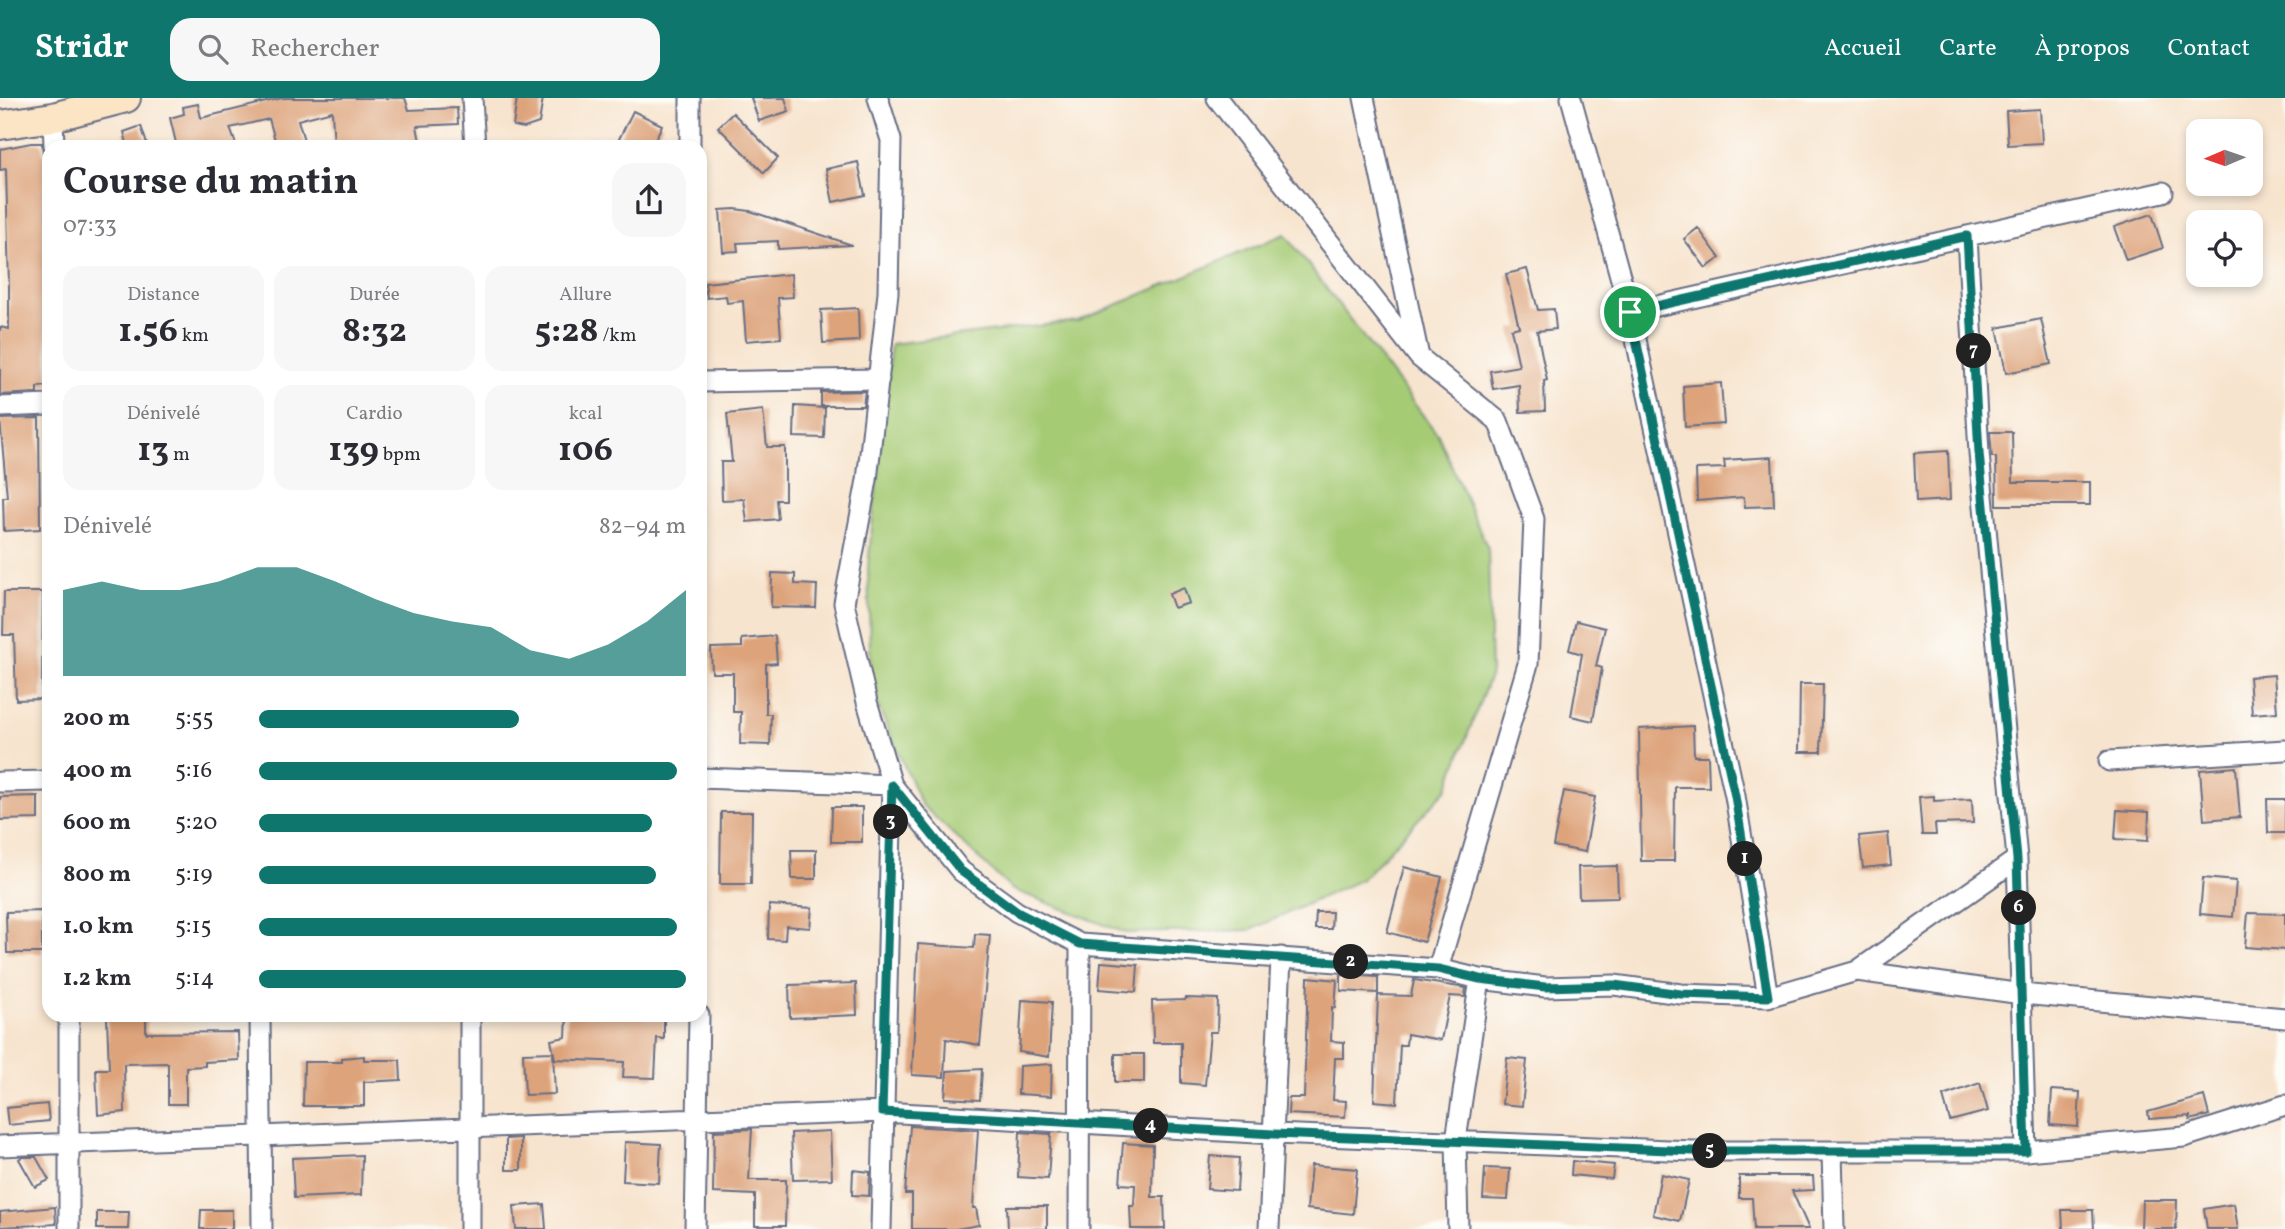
<!DOCTYPE html>
<html lang="fr">
<head>
<meta charset="utf-8">
<style>
	body { margin:0; font-family:Vollkorn,serif; background:#f7f7f7; color:#2b2b33; height:100vh; display:flex; flex-direction:column; font-size:26px; white-space:nowrap }
	* { box-sizing:border-box; margin:0 }
	p { font-size:23px; color:#7c7c81 }
	.icon { flex:none; width:38px; height:38px; fill:none; stroke:currentColor; stroke-width:2; stroke-linecap:round; stroke-linejoin:round }
	.map { position:relative; flex:1; overflow:hidden }
	.sheet { position:absolute; left:42px; top:42px; width:665px; height:882px; display:flex; flex-direction:column; background:#fff; border-radius:21px; box-shadow:0 4px 10px #0003 }
	.sheet>* { flex:none }
	.needle { width:46px; rotate:268deg }
	.fabs { position:absolute; left:2186px; top:21px; display:grid; gap:14px }
	.fabs a { display:grid; place-items:center; width:77px; height:77px; border-radius:14px; background:#fff; box-shadow:0 4px 10px #0003; font-size:35px }
	.pin { position:absolute; display:grid; place-items:center; width:60px; height:60px; color:#fff; margin:-30px; border:4px solid #fff; border-radius:50%; box-shadow:0 2px 7px #0007 }
	.km { position:absolute; width:35px; height:35px; margin:-18px; border-radius:50%; background:#222; color:#fff; font-size:19px; line-height:35px; text-align:center }
	.round { display:grid; place-items:center; flex:none; width:74px; height:74px; border-radius:21px; background:#f7f7f7 }
	.overview { display:flex; align-items:center; justify-content:space-between; height:119px; padding:0 21px }
	h1 { font-size:38px; font-weight:700; line-height:52px }
	.stats { display:grid; grid-template-columns:repeat(3,1fr); gap:10px; height:119px; padding:7px 21px }
	.stats div { display:grid; align-content:center; border-radius:18px; background:#f7f7f7; text-align:center }
	.stats b { font-size:35px; font-weight:700 }
	.stats small { font-size:19px; font-weight:400 }
	.stats p { font-size:19px }
	.chart { height:196px; padding:14px 21px }
	.chart p { display:flex; justify-content:space-between }
	.chart svg { width:100%; height:126px; margin-top:7px; fill:#0f766e; opacity:.7 }
	ul { padding:0 21px; list-style:none; font-size:23px }
	li { display:grid; grid-template-columns:112px 84px 1fr; align-items:center; height:52px }
	li i { height:18px; border-radius:9px; background:#0f766e }
	header { display:flex; align-items:center; gap:42px; box-sizing:border-box; height:98px; padding:0 35px; background:#0f766e; color:#fff }
	header strong { font-size:33px }
	nav { display:flex; gap:38px; margin-inline-start:auto; font-size:24px }
	.search { width:490px; height:63px; background:#f7f7f7; display:flex; align-items:center; gap:18px; box-sizing:border-box; padding:0 24px; border-radius:21px; color:#7c7c81; font-size:26px }
	.map>svg:first-child { display:block }
	.green { fill:#a6cb75; stroke:#607d6a; stroke-width:2 }
	.building { fill:#dda37a }
	.lines { fill:none; stroke-linecap:round; stroke-linejoin:round }
	.street-casing { stroke:#686e85; stroke-width:23 }
	.secondary-casing { stroke:#686e85; stroke-width:32 }
	.street { stroke:#fff; stroke-width:19 }
	.secondary { stroke:#fce5c4; stroke-width:28 }
	.route-casing { stroke:#fff; stroke-width:14 }
	.route { stroke:#0f766e; stroke-width:9 }
</style>
</head>
<body>
<header>
<strong>Stridr</strong>
<div class="search"><svg class="icon" aria-label="search" viewBox="0 0 24 24"><circle cx="10" cy="10" r="6"/><path d="M15 15l6 6"/></svg>Rechercher</div>
<nav><a>Accueil</a><a>Carte</a><a>À propos</a><a>Contact</a></nav>
</header>
<div class="map">
<svg width="2285" height="1131" viewBox="0 0 2285 1131">
	<rect width="100%" height="100%" fill="#fdfcf7"/>
	<filter id="ink" filterUnits="userSpaceOnUse"><feTurbulence type="fractalNoise" baseFrequency=".0143" numOctaves="2"/><feDisplacementMap in="SourceGraphic" scale="14" xChannelSelector="R" yChannelSelector="G"/><feConvolveMatrix kernelMatrix="1 2 1 2 8 2 1 2 1" color-interpolation-filters="sRGB"/></filter>
	<filter id="wash" filterUnits="userSpaceOnUse"><feTurbulence type="fractalNoise" baseFrequency=".00686" numOctaves="4" result="noise"/><feDisplacementMap in="SourceGraphic" scale="28" xChannelSelector="R" yChannelSelector="G"/><feGaussianBlur stdDeviation="1.57" result="paint"/><feColorMatrix in="noise" values="0 0 0 0 0 0 0 0 0 0 0 0 0 0 0 0 0 1.4 0 .05"/><feComposite in="paint" operator="in"/></filter>
	<g filter="url(#wash)">
		<rect width="100%" height="100%" fill="#f7e4ce"/>
		<!-- green -->
		<path class="green" d="M1285,136L1438,337L1488,451L1491,575L1447,691L1362,781L1250,832L1126,835L1011,791L921,706L871,592L868,468L891,246L1078,223Z"/>
		<g id="blocks">
			<!-- building -->
			<path class="building" d="M282,0H405L409,12L457,10L458,26L417,28L421,49H334L332,13L298,22L306,49H277L269,21L230,30L237,49H177L170,20L184,16L183,9L198,6L201,20Z
				M517,0H543L539,25L524,30L513,28Z
				M751,0H785L789,13L759,23Z
				M2040,11L2042,45L2008,47L2006,13Z
				M633,13L662,27L652,49H615Z
				M733,15L778,60L764,75L718,29Z
				M141,28L148,49H128L124,34Z
				M31,45H42L43,55L49,60V85H45L49,166V169H45L48,288L37,289V295L0,297V229L9,231V188L6,71L0,72V51Z
				M858,64L865,97L833,104L826,71Z
				M735,111L750,113L852,147L778,151V143L737,145L738,153L723,154L720,112Z
				M2152,116L2163,150L2126,162L2114,129Z
				M1698,130L1720,160L1706,170L1684,141Z
				M1527,171L1538,212L1554,211L1556,231L1537,233L1547,282L1544,283L1545,313L1520,314L1519,287L1493,291L1490,273L1519,268L1511,231L1519,229L1506,176Z
				M791,176L793,199L778,200L781,240L746,243L743,203L727,205L726,198L707,200L705,185Z
				M858,210L859,243L823,245L821,212Z
				M2041,221L2051,266L2006,275L1997,230Z
				M1721,285L1724,326L1685,329L1683,288Z
				M865,293L863,308H821V294Z
				M795,308L825,310L824,340L794,339Z
				M763,312L767,349H785V402H776L778,421L747,424L744,401L722,402L721,364H732L727,316Z
				M39,320L40,431L4,433L3,399H7L0,321Z
				M1990,334H2012L2013,384H2090V407H1997L1996,359H1992Z
				M1948,353L1950,402L1916,404L1914,355Z
				M1772,359L1774,408L1745,409L1744,399L1697,403L1696,371L1725,370L1724,362Z
				M772,475L795,476V486L817,487L816,510L771,509Z
				M1184,490L1189,505L1174,510L1169,496Z
				M4,494H43L42,601L16,602L14,537H3Z
				M1576,523L1605,530L1596,568L1602,570L1593,623L1571,618L1582,556L1569,552Z
				M775,538L777,565L766,566V616H771L770,647L740,646L741,614H733V575H712L711,550L742,549V541Z
				M2274,577L2277,614L2252,616L2249,579Z
				M1800,586H1823L1821,654H1799Z
				M1693,628L1694,658H1708L1709,689H1675L1674,763H1641L1639,631Z
				M2236,669L2240,719L2204,722L2200,672Z
				M1564,693L1595,699L1585,754L1553,748Z
				M38,698V721L0,722V699Z
				M1934,698V703L1972,701L1973,725L1935,726L1936,737H1922L1919,699Z
				M2267,701H2285V735H2268Z
				M832,709H862V744H831Z
				M2117,712L2149,714L2148,743L2115,741Z
				M721,714H752L751,786H720Z
				M1888,735L1891,767L1863,770L1859,738Z
				M791,752H816V781H792Z
				M1617,768L1618,799L1579,800L1578,769Z
				M1404,769L1442,779L1424,844L1387,834Z
				M2203,780L2236,783L2233,819L2200,816Z
				M769,807L812,810L810,830L786,828L785,842L768,841Z
				M42,813V855H7L6,814Z
				M1316,814H1332L1331,831H1315Z
				M2248,815L2285,816V852L2245,849Z
				M975,836L990,837L980,947L946,941L944,979L912,977L918,846L974,850Z
				M1101,864L1138,867L1136,894L1099,891Z
				M1341,877L1378,879V895L1341,893Z
				M1308,879L1337,882L1335,910L1332,909L1331,943L1344,944V960H1335L1333,1002L1346,1003L1345,1019L1288,1016L1289,1000H1304Z
				M1414,882L1466,890L1465,899L1450,898L1441,942L1407,936L1406,947H1400L1397,1005L1374,1003L1378,897L1411,898Z
				M856,885L857,917L790,920L789,887Z
				M1186,900L1218,901L1217,934H1210L1205,987L1181,985V945H1153L1152,903L1185,902Z
				M1022,902L1052,904L1049,959L1019,954Z
				M567,917H664V941L657,940L655,980L623,979L624,964L555,961L551,942L566,939Z
				M146,918V935L238,934L239,962L205,964V968L186,969V1006H168V965L124,966L125,1014L98,1017L96,971H109L107,920Z
				M553,954L555,996L525,997L523,955Z
				M1115,956H1144V984H1115Z
				M364,958V962H400L401,982L364,984V1008H303L304,964H342V960Z
				M1507,960L1527,962L1522,1008L1502,1006Z
				M1052,966L1051,998L1018,996L1019,968Z
				M982,971L980,1002L945,1000L947,973Z
				M1980,985L1988,1013L1950,1023L1943,998Z
				M2052,992L2080,994L2078,1029L2050,1027Z
				M2204,998L2209,1017L2190,1022V1018L2149,1021L2148,1014Z
				M47,1006L49,1023L8,1027L6,1010Z
				M910,1028L978,1032L973,1110H976L979,1127L956,1131H912V1096H905Z
				M752,1031L749,1082H786L785,1128H755V1097L713,1095L714,1033Z
				M830,1033L832,1081L793,1082L791,1035Z
				M1020,1034L1051,1036L1048,1081L1018,1079Z
				M521,1040V1072H506V1041Z
				M625,1044L661,1046L659,1085L623,1083Z
				M1123,1045L1153,1047L1152,1099H1164L1165,1131H1131L1130,1108H1134L1135,1087L1120,1086Z
				M362,1057L361,1097L294,1100L292,1060Z
				M1210,1058L1239,1060L1237,1093L1207,1091Z
				M22,1059H36L49,1082L35,1089L19,1061Z
				M1572,1063L1614,1067L1612,1081L1571,1077Z
				M1311,1067L1357,1071L1353,1116L1307,1111Z
				M1485,1070L1510,1071L1508,1102L1483,1101Z
				M853,1072L870,1074L869,1098L852,1097Z
				M1661,1076L1689,1082L1680,1123L1653,1117Z
				M1739,1078H1813L1814,1092L1792,1093L1809,1131H1754L1752,1100H1739Z
				M2142,1102H2177L2176,1131H2141Z
				M544,1106L546,1131H516L514,1108Z
				M2234,1106L2238,1131H2207L2204,1111Z
				M1007,1108H1047V1131H1008Z
				M55,1109L56,1126L0,1129V1114Z
				M201,1112H232V1131H200Z
				M2062,1112H2093L2094,1131H2063Z
				M97,1114H129L128,1131H97Z"/>
		</g>
	</g>
	<g filter="url(#ink)">
		<use href="#blocks" fill-opacity="0" stroke="#686e85" stroke-width="2"/>
		<g class="lines">
			<defs>
				<path id="street" d="M472,0L475,49
					M878,0L891,42L888,195L867,382L844,505L867,604L892,687L881,1131
					M1217,0L1419,259L1498,323L1534,421L1528,566L1438,871
					M1364,0L1418,254
					M1571,0L1630,214L1735,698L1768,899
					M53,19L54,49
					M690,49V0
					M1630,214L2163,94
					M700,284L879,281
					M0,309L49,307
					M2109,663L2285,652
					M700,680L892,687L961,773L1017,814L1080,846L1438,871L1480,881L1545,889L1614,887L1681,896L1768,899L1857,873L2022,896L2285,920
					M0,684L49,683
					M2017,761L2026,1053
					M1857,873L2017,761L1979,355L1967,138
					M260,917L262,1131
					M470,917V1131
					M0,1048L882,1014L1274,1036L1693,1053H2026L2184,1039L2285,1007
					M1832,1053L1834,1131
					M69,1131V917
					M695,1131L699,917
					M1079,1131L1080,846
					M1269,1131L1281,859
					M1458,1131L1456,1042L1480,881"/>
				<path id="secondary" d="M0,27L53,19L126,0"/>
			</defs>
			<!-- street casing -->
			<use href="#street" class="street-casing"/>
			<!-- secondary casing -->
			<use href="#secondary" class="secondary-casing"/>
			<!-- street -->
			<use href="#street" class="street"/>
			<!-- secondary -->
			<use href="#secondary" class="secondary"/>
		</g>
	</g>
	<g class="lines" filter="url(#ink)">
		<defs>
			<path id="route" d="M1967,138L1979,355L2017,761L2026,1053H1693L1274,1036L882,1014L892,687L961,773L1017,814L1080,846L1438,871L1480,881L1545,889L1614,887L1681,896L1768,899L1735,698L1630,214Z"/>
		</defs>
		<!-- route casing -->
		<use href="#route" class="route-casing"/>
		<!-- route -->
		<use href="#route" class="route"/>
	</g>
</svg>
<div class="fabs">
<a><svg class="needle" viewBox="-14 -14 28 28"><path d="M0-13l5 13h-10z" fill="#e53935"/><path d="M0 13l5-13h-10z" fill="#7c7c81"/></svg></a>
<a><svg class="icon" aria-label="locate" viewBox="0 0 24 24"><circle cx="12" cy="12" r="6"/><path d="M12 2v4M12 18v4M2 12h4M18 12h4"/></svg></a>
</div>
<div class="pin" style="left:1630px;top:214px;background:#1e9e55"><svg class="icon" aria-label="arrive" viewBox="0 0 24 24"><path d="M6 21V4h12l-3 4 3 4H6"/></svg></div>
<b class="km" style="left:1745px;top:761px">1</b>
<b class="km" style="left:1351px;top:864px">2</b>
<b class="km" style="left:891px;top:724px">3</b>
<b class="km" style="left:1151px;top:1028px">4</b>
<b class="km" style="left:1710px;top:1053px">5</b>
<b class="km" style="left:2019px;top:810px">6</b>
<b class="km" style="left:1974px;top:253px">7</b>
<section class="sheet">
<div class="overview"><div><h1>Course du matin</h1><p>07:33</p></div><a class="round"><svg class="icon" aria-label="share" viewBox="0 0 24 24"><path d="M12 15V3M7 8l5-5 5 5M5 13v7h14v-7"/></svg></a></div>
<div class="stats">
<div><p>Distance</p><b>1.56<small> km</small></b></div>
<div><p>Durée</p><b>8:32</b></div>
<div><p>Allure</p><b>5:28<small> /km</small></b></div>
</div>
<div class="stats">
<div><p>Dénivelé</p><b>13<small> m</small></b></div>
<div><p>Cardio</p><b>139<small> bpm</small></b></div>
<div><p>kcal</p><b>106</b></div>
</div>
<div class="chart"><p><span>Dénivelé</span>82–94 m</p>
<svg viewBox="0 0 160 44" preserveAspectRatio="none"><path d="M0 44V14L10 11L20 14L30 14L40 11L50 6L60 6L70 11L80 17L90 22L100 25L110 27L120 35L130 38L140 33L150 25L160 14V44z"/></svg>
</div>
<ul>
<li><b>200 m</b>5:55<i style="width:61%"></i></li>
<li><b>400 m</b>5:16<i style="width:98%"></i></li>
<li><b>600 m</b>5:20<i style="width:92%"></i></li>
<li><b>800 m</b>5:19<i style="width:93%"></i></li>
<li><b>1.0 km</b>5:15<i style="width:98%"></i></li>
<li><b>1.2 km</b>5:14<i style="width:100%"></i></li>
</ul>
</section>
</div>
</body>
</html>
